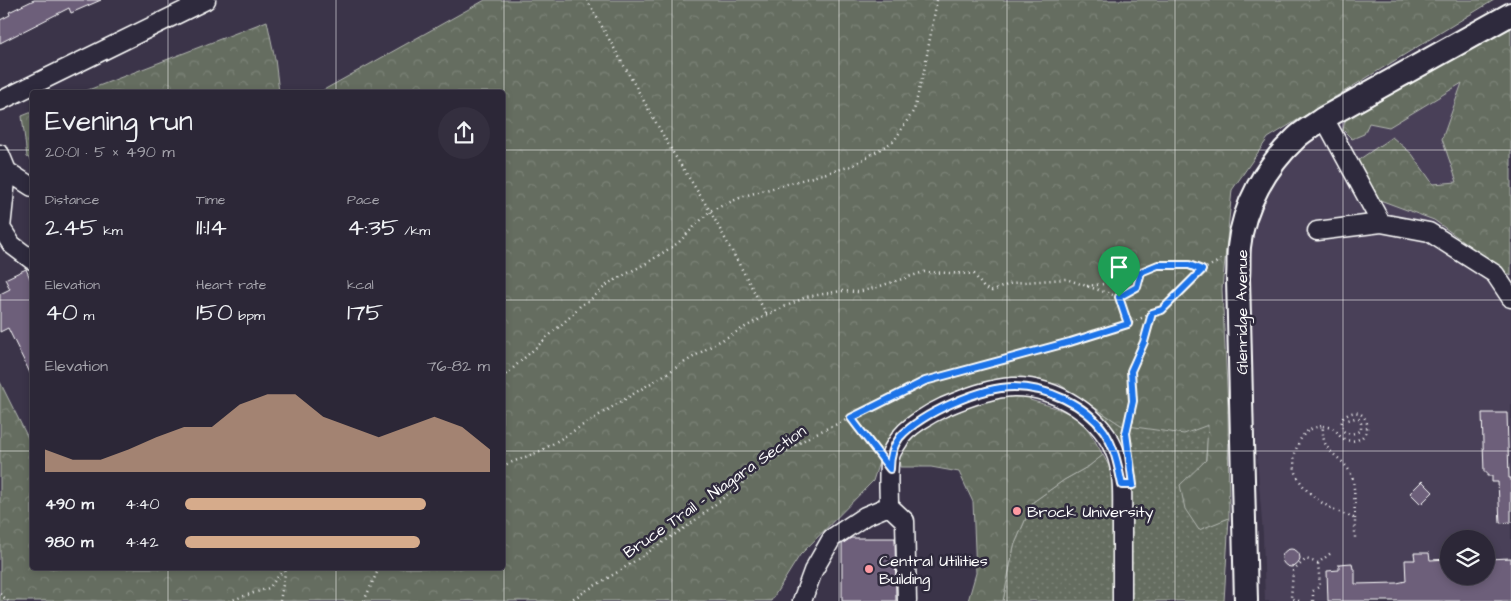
<!DOCTYPE html>
<html lang="en">
<head>
<meta charset="utf-8">
<style>
	body { margin:0; font-family:"Architects Daughter",sans-serif; background:#342f3f; color:#f1f3f6; height:100vh; display:flex; flex-direction:column; font-size:19px; white-space:nowrap }
	* { box-sizing:border-box; margin:0 }
	p { font-size:16px; color:#a6a5ad }
	.icon { flex:none; width:28px; height:28px; fill:none; stroke:currentColor; stroke-width:2; stroke-linecap:round; stroke-linejoin:round }
	.map { position:relative; flex:1; overflow:hidden }
	.side { position:absolute; left:30px; top:90px; width:475px; height:480px; display:flex; flex-direction:column; background:#2c2737; border-radius:5px; box-shadow:0 2px 8px #0003,0 0 0 1px #484452 }
	.side>* { flex:none }
	.buttons { position:absolute; left:1440px; top:530px; display:grid; gap:10px }
	.buttons a { display:grid; place-items:center; width:55px; height:55px; border-radius:50%; background:#2c2737; box-shadow:0 2px 8px #0003,0 0 0 1px #484452; font-size:25px }
	.pin { position:absolute; display:grid; place-items:center; width:42px; height:42px; color:#fff; margin:-51px -21px; border-radius:50% 50% 50% 0; rotate:-45deg; box-shadow:0 0 5px #0007 }
	.pin .icon { rotate:45deg }
	.round { display:grid; place-items:center; flex:none; width:52px; height:52px; border-radius:26px; background:#342f3f }
	.head { display:flex; align-items:center; justify-content:space-between; height:85px; padding:0 15px }
	h1 { font-size:28px; font-weight:600; line-height:38px }
	.figures { display:grid; grid-template-columns:repeat(3,1fr); gap:8px; height:85px; padding:5px 15px }
	.figures div { display:grid; align-content:center }
	.figures b { font-size:25px; font-weight:600 }
	.figures small { font-size:14px; font-weight:400 }
	.figures p { font-size:14px }
	.chart { height:140px; padding:10px 15px }
	.chart p { display:flex; justify-content:space-between }
	.chart svg { width:100%; height:90px; margin-top:5px; fill:#d6ab8b; opacity:.7 }
	ul { padding:0 15px; list-style:none; font-size:16px }
	li { display:grid; grid-template-columns:80px 60px 1fr; align-items:center; height:38px }
	li i { height:12px; border-radius:6px; background:#d6ab8b }
	.map>svg:first-child { display:block }
	.built { fill:#4a4158; fill-rule:evenodd }
	.grass { fill:url(#grass-dots); stroke:#b2b6b0 }
	.forest { fill:url(#forest-crowns); stroke:#b2b6b0 }
	.building { fill:#6d5e7a; stroke:#fff }
	.lines { fill:none; stroke-linecap:round; stroke-linejoin:round }
	.minor-casing { stroke:#fff; stroke-width:21 }
	.major-casing { stroke:#fff; stroke-width:26 }
	.path { stroke:#fff; stroke-width:2.5; stroke-dasharray:1 4; stroke-linecap:butt }
	.minor { stroke:#2f2a3d; stroke-width:18 }
	.major { stroke:#2f2a3d; stroke-width:22 }
	.route-casing { stroke:#fff; stroke-width:10 }
	.route { stroke:#1a73e8; stroke-width:6 }
	.grid { fill:none; stroke:#fff; stroke-width:1; stroke-opacity:0.55 }
	.poi-dot { fill:#ff9aa2; stroke:#2f2a3d; stroke-width:2 }
	.labels { text-anchor:middle; stroke-width:5; stroke-linejoin:round; paint-order:stroke }
	.street-label { font-size:16px; fill:#fff; stroke:#2f2a3d }
	.poi-label { font-size:16px; fill:#fff; stroke:#2f2a3d; text-anchor:start }
</style>
</head>
<body>
<div class="map">
<svg width="1511" height="601" viewBox="0 0 1511 601">
	<defs>
		<pattern id="grass-dots" width="8" height="8" patternUnits="userSpaceOnUse" patternTransform="scale(1.25)"><rect width="8" height="8" fill="#656d60"/><path d="M2 2h.1M6 6h.1" fill="none" stroke="#7c8378" stroke-width="1.8" stroke-linecap="round"/></pattern>
		<pattern id="forest-crowns" width="20" height="18" patternUnits="userSpaceOnUse" patternTransform="scale(1.25)"><rect width="20" height="18" fill="#656d60"/><path d="M2 6a3 3 0 1 1 6 0M12 15a3 3 0 1 1 6 0" fill="none" stroke="#7c8378"/></pattern>
	</defs>
	<rect width="100%" height="100%" fill="#3b3449"/>
	<filter id="ink" filterUnits="userSpaceOnUse"><feTurbulence type="fractalNoise" baseFrequency=".02" numOctaves="2"/><feDisplacementMap in="SourceGraphic" scale="10" xChannelSelector="R" yChannelSelector="G"/><feConvolveMatrix kernelMatrix="1 2 1 2 8 2 1 2 1" color-interpolation-filters="sRGB"/></filter>
	<g filter="url(#ink)">
		<!-- built -->
		<path class="built" d="M1511,31V601H1265L1263,534L1251,382L1247,257L1258,217L1267,193L1281,171L1300,148L1318,133ZM1449,539H1486V576H1449Z"/>
		<!-- grass -->
		<path class="grass" d="M1059,384L1121,425L1209,424L1199,529L1229,518L1224,601H1130V474C1116,423 1100,414 1059,384Z
			M1103,455L1109,466L1112,479L1113,601H1003L1014,546L1033,502L1064,480L1089,466Z"/>
		<!-- forest -->
		<path class="forest" d="M485,0H1494L1268,138L1232,190L1222,289L1228,406L1229,518L1199,530L1185,509L1180,485L1206,460L1208,425L1184,434L1121,425L1059,384H1030V400C1046,405 1064,409 1078,419C1089,428 1096,443 1103,455L1089,466L1064,480L1033,502L1014,546L1003,601H968L976,573L973,502L959,472L931,467H900L899,454L884,446L873,481L800,555L771,601H0V382L32,446V568H502V92H320Z
			M267,21L275,59L279,92H83Z
			M1511,26V276L1434,220L1380,200L1357,161L1392,137L1412,154L1433,184L1457,182L1442,139L1462,83L1389,127L1369,123L1364,134L1352,139L1343,130L1346,116Z
			M32,112V160L27,157L22,116Z"/>
		<!-- building -->
		<path class="building" d="M34,0H101L71,13L69,8L0,43V20L10,15L9,12Z
			M26,269L32,283V377L8,328L0,332V294L10,289L5,279Z
			M1482,413H1507L1509,478H1511V522L1500,523L1498,482H1492V476H1487V472H1484Z
			M1422,481L1433,492L1421,504L1410,493Z
			M851,538H895L896,601H842V544Z
			M1282 558a9 9 0 1 1 18 0a9 9 0 1 1-18 0Z
			M1414,553H1429L1430,560L1449,559V576H1486V559L1511,558V601H1328L1327,571L1339,570V564L1352,563L1353,569H1355V584L1397,583L1406,581L1405,560H1415Z"/>
		<g class="lines">
			<defs>
				<path id="minor" d="M0,101L206,0
					M1324,118L1381,223L1429,232L1495,274L1511,298
					M0,154L7,171L32,187
					M7,171L1,228L12,245L32,260
					M1317,231L1381,223
					M889,506C889,491 887,471 890,457C891,451 896,445 899,440C906,427 931,413 944,407C965,398 990,388 1013,387C1056,386 1103,416 1117,457C1124,479 1122,502 1122,525C1122,550 1122,576 1122,601
					M889,506L905,521L907,601
					M802,601L813,571L832,538L865,516L889,506"/>
				<path id="major" d="M1246,601L1238,278C1239,268 1238,257 1239,247C1243,206 1266,166 1296,138C1304,130 1315,125 1324,118L1511,14"/>
			</defs>
			<!-- minor casing -->
			<use href="#minor" class="minor-casing"/>
			<!-- major casing -->
			<use href="#major" class="major-casing"/>
			<!-- path -->
			<path class="path" d="M587,0L672,151L710,211L767,315
				M1087,286L1111,283L1141,272
				M1119,297L1137,287L1141,272C1162,264 1181,262 1202,270
				M502,378L571,316L581,305L590,300L609,283L647,263L678,243L710,211L744,196L852,166L894,141L914,110L924,71L937,0
				M851,418L876,451
				M1323,426C1326,427 1331,427 1334,429C1338,432 1339,436 1342,438C1352,444 1365,440 1367,428C1368,424 1366,420 1364,417C1357,409 1349,413 1343,418L1341,425L1343,431C1350,435 1354,434 1361,430V423L1359,419L1355,418L1348,420
				M1126,437V433L1133,401L1131,371L1144,342L1152,313
				M502,466L541,451L711,346L767,315L806,297L841,291L858,292L874,288L924,272L974,274L984,288L992,291L1012,283L1066,279L1119,297L1128,324
				M1355,519C1354,507 1356,482 1350,472C1338,452 1321,454 1323,426C1311,427 1304,432 1299,442C1280,480 1321,507 1352,517L1355,519V538
				M0,594L8,601
				M229,601L269,588L285,568
				M280,601L286,568
				M364,601L379,568
				M569,601L621,570L689,525L769,462L812,435L851,418L925,381L1070,342L1129,324L1152,313L1162,311L1202,270L1221,260
				M1299,601L1291,598L1293,571L1306,559L1318,563L1331,553
				M1313,601V591L1320,586L1318,563"/>
			<!-- minor -->
			<use href="#minor" class="minor"/>
			<!-- major -->
			<use href="#major" class="major"/>
		</g>
	</g>
	<g class="lines" filter="url(#ink)">
		<defs>
			<path id="route" d="M1158,265H1189L1202,270L1162,310L1152,313L1144,342L1131,371L1133,401L1126,433L1133,485H1122C1118,466 1115,448 1104,431C1085,404 1046,387 1014,387C981,387 922,413 900,437C893,446 890,458 890,469L851,418L925,381L1070,342L1128,324L1119,297L1137,287L1141,272Z"/>
		</defs>
		<!-- route casing -->
		<use href="#route" class="route-casing"/>
		<!-- route -->
		<use href="#route" class="route"/>
	</g>
	<!-- grid -->
	<path class="grid" d="M168,0V92M336,0V92M504,0V601M672,0V601M839,0V601M1007,0V601M1175,0V601M1343,0V601M0,150H32M502,150H1511M0,300H32M502,300H1511M0,451H32M502,451H1511M168,568V601M336,568V601"/>
	<!-- markers -->
	<g class="poi-dot">
		<circle cx="1017" cy="511" r="5"/>
		<circle cx="869" cy="569" r="5"/>
	</g>
	<g class="labels">
		<!-- street labels -->
		<g class="street-label">
			<text transform="translate(1241 312) rotate(-90)" y="6">Glenridge Avenue</text>
			<text transform="translate(714 491) rotate(-35)" y="6">Bruce Trail - Niagara Section</text>
		</g>
		<!-- poi labels -->
		<g class="poi-label">
			<text x="1027" y="517">Brock University</text>
			<text x="879" y="566">Central Utilities<tspan x="879" dy="18">Building</tspan></text>
		</g>
	</g>
</svg>
<div class="buttons">
<a><svg class="icon" aria-label="layers" viewBox="0 0 24 24"><path d="M12 4l9 5-9 5-9-5zM3 14l9 5 9-5"/></svg></a>
</div>
<div class="pin" style="left:1119px;top:297px;background:#1e9e55"><svg class="icon" aria-label="arrive" viewBox="0 0 24 24"><path d="M6 21V4h12l-3 4 3 4H6"/></svg></div>
<section class="side">
<div class="head"><div><h1>Evening run</h1><p>20:01 · 5 × 490 m</p></div><a class="round"><svg class="icon" aria-label="share" viewBox="0 0 24 24"><path d="M12 15V3M7 8l5-5 5 5M5 13v7h14v-7"/></svg></a></div>
<div class="figures">
<div><p>Distance</p><b>2.45<small> km</small></b></div>
<div><p>Time</p><b>11:14</b></div>
<div><p>Pace</p><b>4:35<small> /km</small></b></div>
</div>
<div class="figures">
<div><p>Elevation</p><b>40<small> m</small></b></div>
<div><p>Heart rate</p><b>150<small> bpm</small></b></div>
<div><p>kcal</p><b>175</b></div>
</div>
<div class="chart"><p><span>Elevation</span>76–82 m</p>
<svg viewBox="0 0 160 44" preserveAspectRatio="none"><path d="M0 44V33L10 38L20 38L30 33L40 27L50 22L60 22L70 11L80 6L90 6L100 17L110 22L120 27L130 22L140 17L150 22L160 33V44z"/></svg>
</div>
<ul>
<li><b>490 m</b>4:40<i style="width:79%"></i></li>
<li><b>980 m</b>4:42<i style="width:77%"></i></li>
</ul>
</section>
</div>
</body>
</html>
